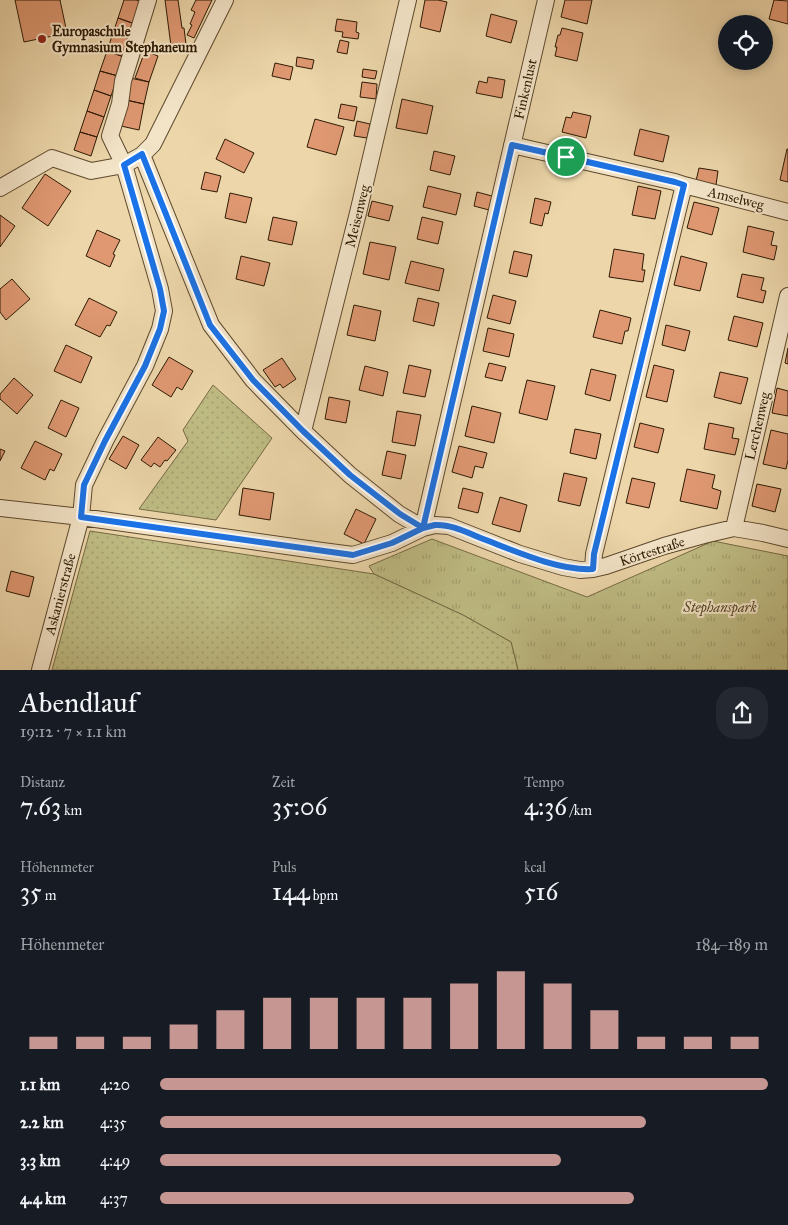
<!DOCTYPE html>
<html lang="de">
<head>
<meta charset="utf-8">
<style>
	body { margin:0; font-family:"IM FELL Great Primer",serif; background:#242831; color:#f1f3f6; height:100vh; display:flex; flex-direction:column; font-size:19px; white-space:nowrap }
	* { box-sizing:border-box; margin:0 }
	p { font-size:16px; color:#9ea1a6 }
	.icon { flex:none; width:28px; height:28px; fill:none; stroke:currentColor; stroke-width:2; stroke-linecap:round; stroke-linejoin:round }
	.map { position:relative; height:670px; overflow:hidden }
	.drawer { display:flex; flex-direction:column; background:#171b24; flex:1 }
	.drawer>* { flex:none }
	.fabs { position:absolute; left:718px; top:15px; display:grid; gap:10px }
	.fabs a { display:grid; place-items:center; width:55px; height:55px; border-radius:50%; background:#171b24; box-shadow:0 2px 12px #0003; font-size:25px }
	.pin { position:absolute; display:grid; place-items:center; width:42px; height:42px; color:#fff; margin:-21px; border:2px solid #fff; border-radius:50%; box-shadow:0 1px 5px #0007 }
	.round { display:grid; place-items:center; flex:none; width:52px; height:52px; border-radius:20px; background:#242831 }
	.overview { display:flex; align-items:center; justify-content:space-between; height:85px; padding:0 20px }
	h1 { font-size:28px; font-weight:600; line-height:38px }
	.figures { display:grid; grid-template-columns:repeat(3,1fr); gap:8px; height:85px; padding:5px 20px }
	.figures div { display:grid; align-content:center }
	.figures b { font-size:25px; font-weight:600 }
	.figures small { font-size:14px; font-weight:400 }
	.figures p { font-size:14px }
	.chart { height:140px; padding:10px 20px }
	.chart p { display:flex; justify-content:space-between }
	.chart svg { width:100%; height:90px; margin-top:5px; stroke:#c59692; stroke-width:6 }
	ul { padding:0 20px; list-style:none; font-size:16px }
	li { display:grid; grid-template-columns:80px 60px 1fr; align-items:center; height:38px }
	li i { height:12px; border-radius:6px; background:#c59692 }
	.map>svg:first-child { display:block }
	.park { fill:url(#park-tufts); stroke:#766b44 }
	.garden { fill:url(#garden-dots); stroke:#766b44 }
	.building { fill:#df9872; stroke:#2d1a03 }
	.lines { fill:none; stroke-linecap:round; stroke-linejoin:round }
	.minor-casing { stroke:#5d492d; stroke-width:18 }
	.minor { stroke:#f3e4c8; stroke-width:16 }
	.route-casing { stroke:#fff; stroke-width:10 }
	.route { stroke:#1a73e8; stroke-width:6 }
	.poi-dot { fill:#8f2418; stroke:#f3e4c8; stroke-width:2 }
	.labels { text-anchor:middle; stroke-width:4; stroke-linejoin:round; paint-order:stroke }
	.poi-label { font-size:14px; font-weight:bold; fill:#2d1a03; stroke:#f3e4c8; text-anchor:start }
	.street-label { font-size:14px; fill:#2d1a03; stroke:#f3e4c8 }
	.park-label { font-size:14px; font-style:italic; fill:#594b2a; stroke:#f3e4c8 }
</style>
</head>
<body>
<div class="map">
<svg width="788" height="670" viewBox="0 0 788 670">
	<defs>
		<pattern id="park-tufts" width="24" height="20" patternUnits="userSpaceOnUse" patternTransform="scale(1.25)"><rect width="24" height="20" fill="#bfbc84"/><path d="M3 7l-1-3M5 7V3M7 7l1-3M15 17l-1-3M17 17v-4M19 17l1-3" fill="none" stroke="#a4a170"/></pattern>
		<pattern id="garden-dots" width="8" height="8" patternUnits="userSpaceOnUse" patternTransform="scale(1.25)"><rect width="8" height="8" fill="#bfbc84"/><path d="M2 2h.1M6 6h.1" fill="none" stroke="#a4a170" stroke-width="1.8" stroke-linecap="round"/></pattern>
	</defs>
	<rect width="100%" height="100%" fill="#ecd6aa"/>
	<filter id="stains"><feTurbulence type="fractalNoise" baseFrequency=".004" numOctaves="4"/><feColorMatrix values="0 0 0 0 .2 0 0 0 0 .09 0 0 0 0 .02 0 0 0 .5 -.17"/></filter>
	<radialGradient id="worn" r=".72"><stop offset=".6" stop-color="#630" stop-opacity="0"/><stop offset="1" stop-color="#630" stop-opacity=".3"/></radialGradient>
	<!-- park -->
	<path class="park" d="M432,539L587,597L713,541L788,556V670H518L511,642L463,615L374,574L369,566Z"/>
	<!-- garden -->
	<path class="garden" d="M213,385L272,438L216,520L139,509L188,441L183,430Z
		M90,531L374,574L463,615L511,642L518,670H52Z"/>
	<!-- building -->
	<path class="building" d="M15,0H60L67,33L24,42Z
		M124,0H136L143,2L135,24L118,18Z
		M165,0H178L182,28H184L186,44L171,46Z
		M196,0H212L194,38L187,35L192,25L190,24L195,12L191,10Z
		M425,0H438L447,2L440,32L420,27Z
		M565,0H592L587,24L561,17Z
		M774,0L788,1V24L769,19Z
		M491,14L517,21L511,43L486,36Z
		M118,18L135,24L131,36L114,30Z
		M337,19L357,22L356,32L359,33L358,39L342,37L343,32L335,31Z
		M562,28L583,33L577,61L555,56L557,47H555L558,35H560Z
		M114,30L131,36L124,57L107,51Z
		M340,40L349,42L347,54L337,52Z
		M107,51L124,57L118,76L100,71Z
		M145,51L158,56L149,82L135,78Z
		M297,57L314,60L312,69L296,66Z
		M275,63L293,67L290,80L272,76Z
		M363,69L377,71L375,79L362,77Z
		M100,71L118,76L111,96L94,90Z
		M488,77L505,80L502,98L476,93L479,81L487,83Z
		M130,78L149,82L144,104L126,100Z
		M362,82L377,84L376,99L360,97Z
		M94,90L111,96L104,117L87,111Z
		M402,99L433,106L427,134L396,128Z
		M126,100L144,104L139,130L121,126Z
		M341,104L357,107L354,121L338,118Z
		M87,111L104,117L97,137L80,132Z
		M573,112L591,116L586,138L562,132L566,117L571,118Z
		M315,119L344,127L336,155L307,147Z
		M357,121L370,124L367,138L354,136Z
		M640,129L669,136L663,162L634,155Z
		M80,132L97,137L91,156L74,150Z
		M225,139L254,153L244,173L216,159Z
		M787,149H788V182L780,180Z
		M434,151L455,156L450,175L430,170Z
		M699,168L718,171L716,185L696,181Z
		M205,172L221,176L217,192L201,189Z
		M45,174L71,191L48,226L22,208Z
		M428,186L461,194L456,215L423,207Z
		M638,186L661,191L655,219L632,215Z
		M477,192L492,196L489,210L474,206Z
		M230,193L252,198L246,223L225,218Z
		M535,198L551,202L548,214L545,213L542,226L530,223Z
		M372,201L393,206L389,221L368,216Z
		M694,202L719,208L712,235L687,228Z
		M0,215L15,226L0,247Z
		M273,217L297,222L292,245L268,240Z
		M422,217L443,222L438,244L417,239Z
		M748,226L774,232L771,245L777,246L774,260L743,252Z
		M97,230L120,240L113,254L115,255L110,267L86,256Z
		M370,242L396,247L389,280L363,274Z
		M614,249L644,254L642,270H645L643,282L609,277Z
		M514,251L532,255L527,277L509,273Z
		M241,256L270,263L264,286L236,279Z
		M681,256L707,263L700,291L674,285Z
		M411,261L444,269L439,291L405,283Z
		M742,274L764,278L761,290L766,291L763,303L737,297Z
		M12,279L30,299L6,320L0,312V289Z
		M493,295L516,301L510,324L487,318Z
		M89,298L117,312L110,326L107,325L100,337L75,325Z
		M418,298L439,303L434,326L413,321Z
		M354,305L381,311L375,341L347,335Z
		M600,310L631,318L628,331H625L622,344L593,337Z
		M734,316L763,323L757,347L728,340Z
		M666,325L690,331L685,351L662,345Z
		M488,328L514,334L509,357L483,351Z
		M66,345L92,357L81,383L54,371Z
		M788,348V364L785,363Z
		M169,357L193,371L182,390L177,387L171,397L152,385Z
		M282,358L296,379L283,388L280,384L275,387L263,370Z
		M489,363L506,367L502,381L485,377Z
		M409,365L431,370L425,397L403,393Z
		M654,365L674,370L667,402L646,397Z
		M365,366L388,372L383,396L359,390Z
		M591,369L616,375L610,401L585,394Z
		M720,372L748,378L741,404L714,397Z
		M14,378L33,395L17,414L0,399V394Z
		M527,380L555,386L547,420L519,413Z
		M777,388L788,391V416L772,413Z
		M329,397L350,401L346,423L325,419Z
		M61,400L79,408L66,437L48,428Z
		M472,406L501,413L494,443L465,436Z
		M397,411L421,415L415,446L392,442Z
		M640,423L664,429L658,453L634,447Z
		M709,423L734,428L732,438L739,439L735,455L704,449Z
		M575,429L601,434L596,459L570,453Z
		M771,430L788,434V460L786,469L763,464Z
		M123,436L139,445L126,469L109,459Z
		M158,437L176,450L167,461L165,460L160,467L154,463L151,467L141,460Z
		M35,441L62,454L54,471L50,469L45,480L21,468Z
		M459,446L487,453L483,468L475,466L472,478L452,472Z
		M0,449L5,451L0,461Z
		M387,451L406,455L401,479L382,475Z
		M687,469L715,475L712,488L721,491L717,509L680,501Z
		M564,473L587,478L580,506L558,501Z
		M632,478L655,483L649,508L626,503Z
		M757,484L781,489L775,512L752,506Z
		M243,488L274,493L270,520L239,515Z
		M463,488L483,493L478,513L458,508Z
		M500,497L527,505L520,532L492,524Z
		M356,509L376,519L364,544L344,534Z
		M11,571L34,577L29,597L6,591Z"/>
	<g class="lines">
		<defs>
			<path id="minor" d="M512,145L675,182L684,185L788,212
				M142,155L211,325L253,380L303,431L350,475L399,514L423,528L546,0
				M0,188L52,158L91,171L124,165L142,155L153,144L225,0
				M303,431L358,213L408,0
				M0,508L81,517L322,551L353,555L392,543L423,528L435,525L449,526L520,554L563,567L580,570L593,569L606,566L664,546L704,535L734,528L763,533L788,539
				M734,528L788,296
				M593,569L594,554L684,185
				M40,670L81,517L84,485L105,441L145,366L160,329L164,311L160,289L124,165L110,136L120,104L123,81L148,0"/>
		</defs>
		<!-- minor casing -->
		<use href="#minor" class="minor-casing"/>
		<!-- minor -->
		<use href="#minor" class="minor"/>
	</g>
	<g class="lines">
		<defs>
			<path id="route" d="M566,157L512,145L423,528L392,543L353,555L81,517L84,485L105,441L145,366L160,329L164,311L160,289L124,165L142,154L210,325L253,380L303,431L350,475L400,514L423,528C427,527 431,526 435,525C452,524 470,534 486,540C517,552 560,571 593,569L594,554L684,185L675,182L566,157"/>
		</defs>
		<!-- route casing -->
		<use href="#route" class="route-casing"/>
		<!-- route -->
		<use href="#route" class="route"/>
	</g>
	<!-- markers -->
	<circle class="poi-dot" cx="42" cy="39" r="5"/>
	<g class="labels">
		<!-- poi labels -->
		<g class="poi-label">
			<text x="52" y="36">Europaschule<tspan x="52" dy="16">Gymnasium Stephaneum</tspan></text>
		</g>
		<!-- street labels -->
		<g class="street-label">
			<text transform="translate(525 89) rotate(-77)" y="5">Finkenlust</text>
			<text transform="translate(736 198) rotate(14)" y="5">Amselweg</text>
			<text transform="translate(357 216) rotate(-76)" y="5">Meisenweg</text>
			<text transform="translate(757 426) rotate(-77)" y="5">Lerchenweg</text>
			<text transform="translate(652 551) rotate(-18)" y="5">Körtestraße</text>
			<text transform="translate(60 594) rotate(-75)" y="5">Askanierstraße</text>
		</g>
		<!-- park labels -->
		<g class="park-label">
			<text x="720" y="612">Stephanspark</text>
		</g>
	</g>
	<rect width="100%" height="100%" filter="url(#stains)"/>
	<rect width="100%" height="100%" fill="url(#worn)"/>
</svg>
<div class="fabs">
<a><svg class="icon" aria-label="locate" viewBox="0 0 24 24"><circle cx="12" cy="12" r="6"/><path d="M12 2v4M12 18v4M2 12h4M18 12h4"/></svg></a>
</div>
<div class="pin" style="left:566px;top:157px;background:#1e9e55"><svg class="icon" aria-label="arrive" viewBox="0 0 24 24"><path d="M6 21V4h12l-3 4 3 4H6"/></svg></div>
</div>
<section class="drawer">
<div class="overview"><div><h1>Abendlauf</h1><p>19:12 · 7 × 1.1 km</p></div><a class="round"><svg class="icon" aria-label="share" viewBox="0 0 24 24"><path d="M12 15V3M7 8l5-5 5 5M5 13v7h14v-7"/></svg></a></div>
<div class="figures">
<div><p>Distanz</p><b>7.63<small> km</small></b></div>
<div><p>Zeit</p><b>35:06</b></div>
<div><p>Tempo</p><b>4:36<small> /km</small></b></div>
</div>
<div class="figures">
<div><p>Höhenmeter</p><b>35<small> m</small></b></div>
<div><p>Puls</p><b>144<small> bpm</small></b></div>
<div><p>kcal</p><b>516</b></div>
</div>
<div class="chart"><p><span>Höhenmeter</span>184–189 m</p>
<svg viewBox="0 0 160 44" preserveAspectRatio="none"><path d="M5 44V38M15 44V38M25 44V38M35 44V32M45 44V25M55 44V19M65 44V19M75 44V19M85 44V19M95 44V12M105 44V6M115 44V12M125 44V25M135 44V38M145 44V38M155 44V38"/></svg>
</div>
<ul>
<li><b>1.1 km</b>4:20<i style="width:100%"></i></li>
<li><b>2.2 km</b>4:35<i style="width:80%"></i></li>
<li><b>3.3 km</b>4:49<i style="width:66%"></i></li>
<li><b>4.4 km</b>4:37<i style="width:78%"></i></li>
</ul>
</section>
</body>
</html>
